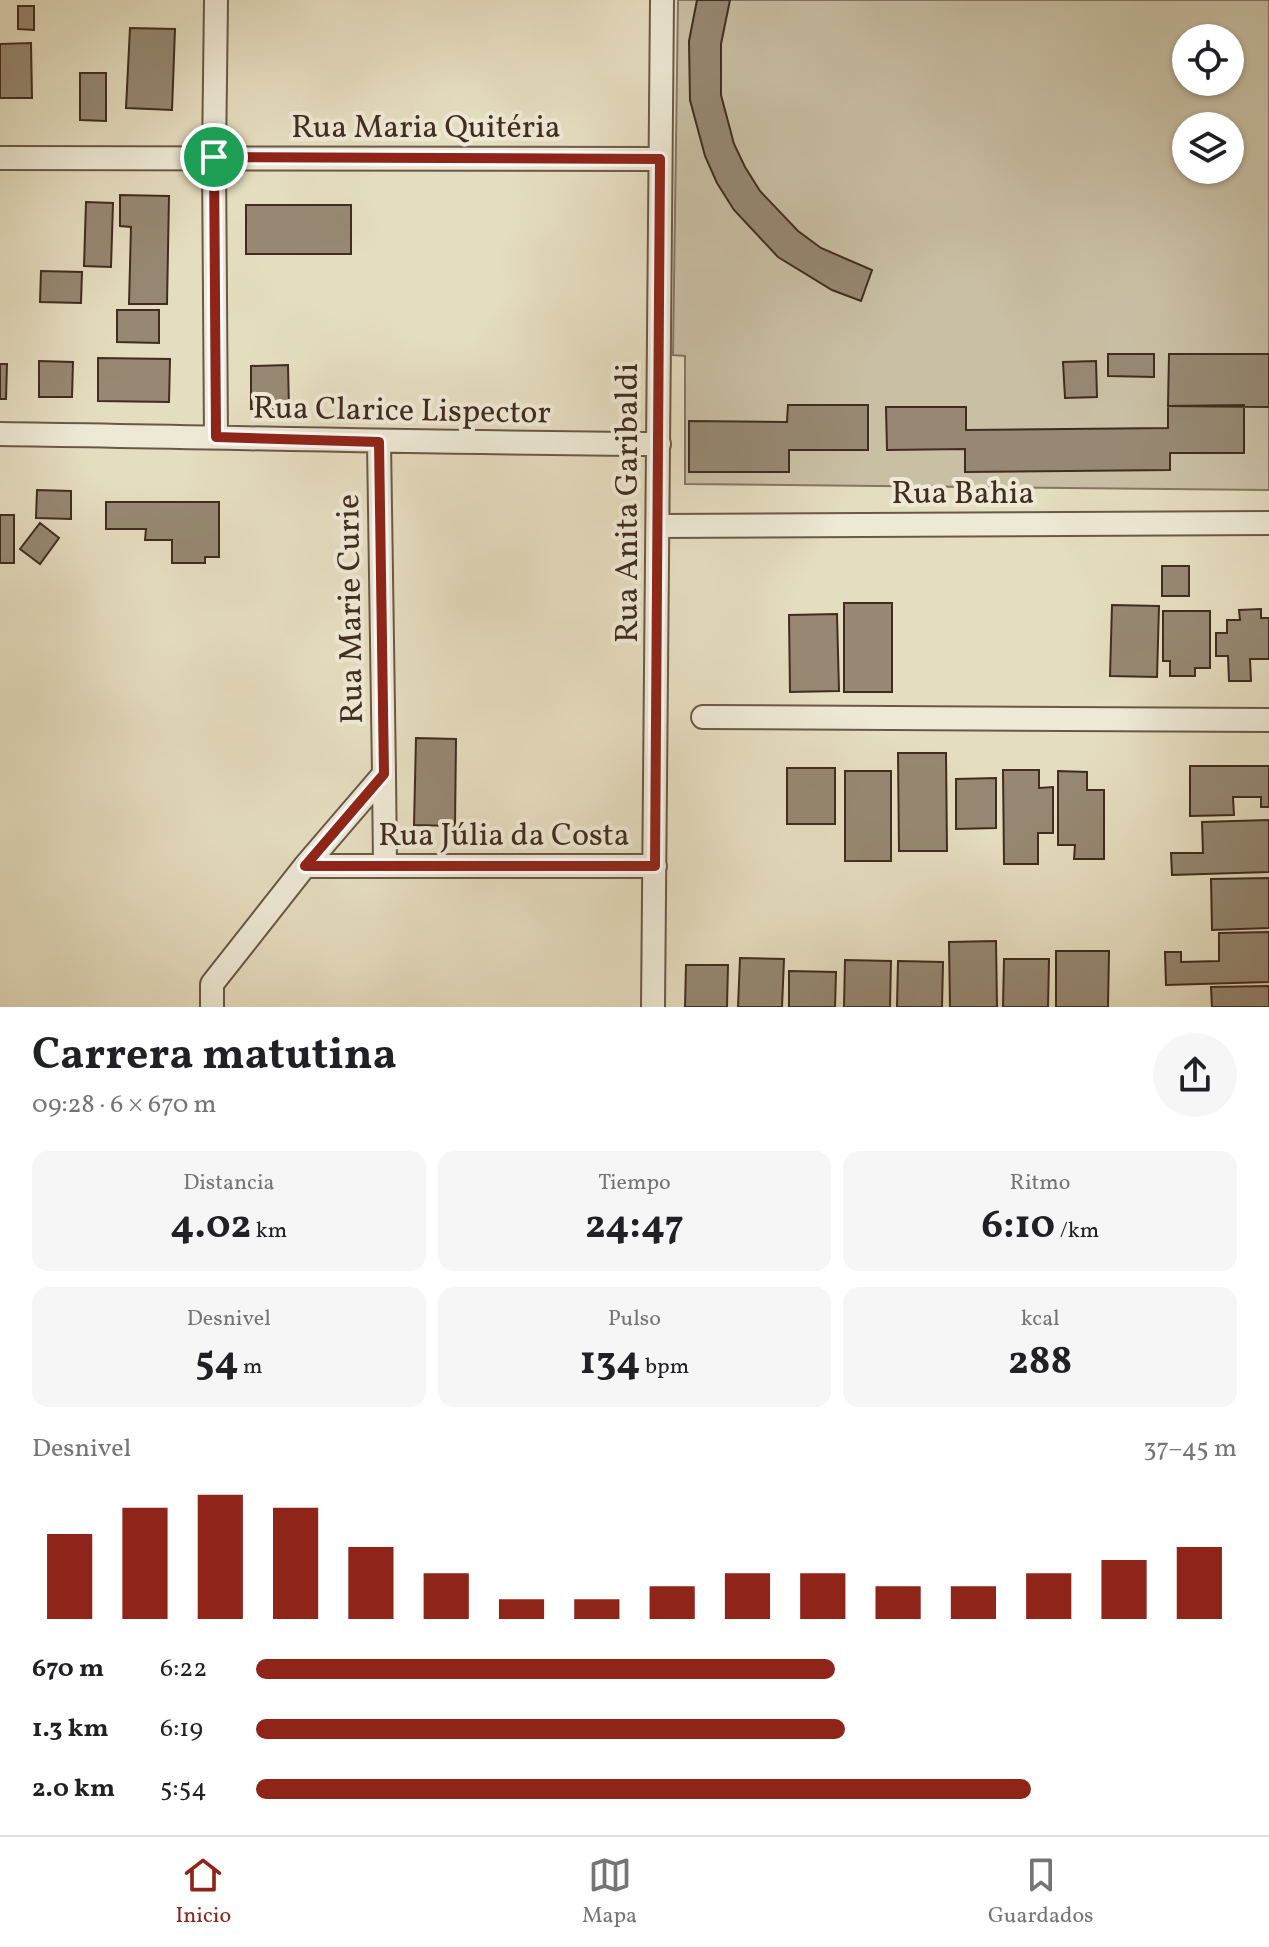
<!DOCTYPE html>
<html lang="es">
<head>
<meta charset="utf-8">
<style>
	body { margin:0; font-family:Vollkorn,serif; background:#f6f6f6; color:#202124; height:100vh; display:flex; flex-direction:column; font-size:30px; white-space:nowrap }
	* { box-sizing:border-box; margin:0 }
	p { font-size:26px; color:#757577 }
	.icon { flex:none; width:44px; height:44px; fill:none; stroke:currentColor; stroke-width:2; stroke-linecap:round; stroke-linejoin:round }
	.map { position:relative; height:1007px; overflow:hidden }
	.panel { display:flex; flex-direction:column; background:#fff; flex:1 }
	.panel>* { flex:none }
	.fabs { position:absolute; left:1172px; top:24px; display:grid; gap:16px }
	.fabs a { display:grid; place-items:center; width:72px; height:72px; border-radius:50%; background:#fff; box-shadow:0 2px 6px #0004; font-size:40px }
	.pin { position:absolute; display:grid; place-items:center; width:68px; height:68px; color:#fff; margin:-34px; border:4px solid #fff; border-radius:50%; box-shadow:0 2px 8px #0007 }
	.round { display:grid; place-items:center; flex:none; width:84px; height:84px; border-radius:42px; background:#f6f6f6 }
	.overview { display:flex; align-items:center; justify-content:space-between; height:136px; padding:0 32px }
	h1 { font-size:44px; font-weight:700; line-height:60px }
	.stats { display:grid; grid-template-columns:repeat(3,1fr); gap:12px; height:136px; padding:8px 32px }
	.stats div { display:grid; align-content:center; border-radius:16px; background:#f6f6f6; text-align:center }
	.stats b { font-size:40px; font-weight:700 }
	.stats small { font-size:22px; font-weight:400 }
	.stats p { font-size:22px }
	.chart { height:224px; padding:16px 32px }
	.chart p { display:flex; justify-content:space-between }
	.chart svg { width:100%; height:144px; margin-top:8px; stroke:#8f2418; stroke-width:6 }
	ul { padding:0 32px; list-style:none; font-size:26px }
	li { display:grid; grid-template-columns:128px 96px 1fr; align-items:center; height:60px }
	li i { height:20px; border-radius:10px; background:#8f2418 }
	.tabs { display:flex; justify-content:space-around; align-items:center; height:112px; border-top:2px solid #e0e0e0; background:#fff; font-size:22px; color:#757577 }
	.tabs a { display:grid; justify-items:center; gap:4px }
	.tabs .selected { color:#8f2418 }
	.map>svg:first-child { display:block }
	.green { fill:#c9bfa4; stroke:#857662; stroke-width:2; fill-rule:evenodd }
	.building { fill:#968872; stroke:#412c1f; stroke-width:2 }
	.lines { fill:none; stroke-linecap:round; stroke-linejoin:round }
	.street-casing { stroke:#6a5847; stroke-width:26 }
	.street { stroke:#eee9d5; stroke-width:22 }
	.route-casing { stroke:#fff; stroke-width:16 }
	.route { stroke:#8f2418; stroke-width:10 }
	.labels { text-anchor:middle; stroke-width:8; stroke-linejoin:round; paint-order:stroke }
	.street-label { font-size:32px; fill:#412c1f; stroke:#eee9d5 }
</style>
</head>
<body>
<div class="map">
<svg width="1269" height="1007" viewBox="0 0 1269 1007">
	<rect width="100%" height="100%" fill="#e5ddbf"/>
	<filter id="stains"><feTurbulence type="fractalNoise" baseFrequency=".0025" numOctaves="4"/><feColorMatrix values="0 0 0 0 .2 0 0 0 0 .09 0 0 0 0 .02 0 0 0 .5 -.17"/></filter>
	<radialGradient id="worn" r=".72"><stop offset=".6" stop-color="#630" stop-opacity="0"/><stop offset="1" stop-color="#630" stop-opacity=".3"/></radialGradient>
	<!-- green -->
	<path class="green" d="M678,0H1269V490L685,484V356L673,355ZM1186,38H1230V82H1186ZM1186,126H1230V170H1186Z"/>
	<!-- building -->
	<path class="building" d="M697,0H730L721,44V95L734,144L745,167L760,191L798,231L821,248L872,270L861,301L832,290L778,257L734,210L717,183L705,156L690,100L689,41Z
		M18,6H34V30L18,29Z
		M130,28L175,29L172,110L126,108Z
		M31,43L32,98H0V44Z
		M80,73H106V121L80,120Z
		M120,195L169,196L167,304H129L131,227L120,226Z
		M86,202L113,203L111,267L84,266Z
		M246,205H351V254H246Z
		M41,271L82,272L81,303L40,302Z
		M117,310H159V343L117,342Z
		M1108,354H1154V377L1108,376Z
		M1169,354H1269V407L1168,406Z
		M98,358L170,359L169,402L98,401Z
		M39,361L73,362L72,397H39Z
		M1096,361L1097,397L1065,398L1063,362Z
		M0,364H7L6,399H0Z
		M288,365L289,409H251V366Z
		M788,405H868V450H789V472H689V421L787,422Z
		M1244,405V453H1170V470L965,472V449L887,450L886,407H966V430L1168,428V406Z
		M37,490L71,491V519L36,518Z
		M106,502H219V557H205V563H172V540H145L146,529H106Z
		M0,515H14V563H0Z
		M40,523L59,538L40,564L20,549Z
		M1162,566H1189V596H1162Z
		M844,603H892V692H844Z
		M1112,605L1159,606L1157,677L1110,676Z
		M1261,609V618H1269V659H1250L1251,681H1229L1228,656H1216V633H1227V620H1240L1239,610Z
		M1163,611H1210V668H1195V676H1170V661H1163Z
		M837,614L839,691L790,692L789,615Z
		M416,738L456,739L455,826L414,825Z
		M898,753H946L947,851H899Z
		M1190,766H1269V807H1261V797H1233L1234,815L1190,816Z
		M787,768H835V824H787Z
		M1003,770H1039V788L1053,787V833H1038V864H1004Z
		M845,771H891V861H845Z
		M1058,771L1087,772V790H1104V859H1074L1075,845H1058Z
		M996,778V828L956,829V779Z
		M1269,820V872L1172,875L1171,853H1203L1202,822Z
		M1269,878V928L1212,930L1211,879Z
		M1269,932V982L1166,985L1165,952H1181V962L1219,961V933Z
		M996,941L997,1007H950L949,942Z
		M1056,951H1109L1108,1007H1056Z
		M740,958L784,959L782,1007H738Z
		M1004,959H1049L1048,1007H1003Z
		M845,960L891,961L890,1007H844Z
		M898,961L943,962L942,1007H897Z
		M686,965H728L727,1007H685Z
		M789,971L836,972L835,1007H789Z
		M1269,986V1007H1212L1211,987Z"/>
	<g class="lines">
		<defs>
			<path id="street" d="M216,0L214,157L216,437
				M0,158L660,159
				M0,434C220,437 439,443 659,444
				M658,526L1269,523
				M703,717L1269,720
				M384,774L385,866
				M305,866H655
				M212,1007V984L305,866L384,774L379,442
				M653,1007L662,0"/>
		</defs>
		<!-- street casing -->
		<use href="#street" class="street-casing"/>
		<!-- street -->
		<use href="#street" class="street"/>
	</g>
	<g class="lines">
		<defs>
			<path id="route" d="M214,157L660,159L655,866H305L384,774L379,442L216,437Z"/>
		</defs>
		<!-- route casing -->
		<use href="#route" class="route-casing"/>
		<!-- route -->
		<use href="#route" class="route"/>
	</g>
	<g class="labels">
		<!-- street labels -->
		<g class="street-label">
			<text x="426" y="137">Rua Maria Quitéria</text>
			<text transform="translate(402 409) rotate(1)" y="11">Rua Clarice Lispector</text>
			<text x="963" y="503">Rua Bahia</text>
			<text transform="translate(626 503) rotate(-90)" y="11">Rua Anita Garibaldi</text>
			<text transform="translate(349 609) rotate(-91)" y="11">Rua Marie Curie</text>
			<text x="504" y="845">Rua Júlia da Costa</text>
		</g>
	</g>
	<rect width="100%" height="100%" filter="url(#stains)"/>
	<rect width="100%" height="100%" fill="url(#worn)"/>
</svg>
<div class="fabs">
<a><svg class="icon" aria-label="locate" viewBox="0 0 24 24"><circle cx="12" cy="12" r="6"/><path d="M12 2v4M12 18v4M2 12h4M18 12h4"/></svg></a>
<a><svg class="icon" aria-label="layers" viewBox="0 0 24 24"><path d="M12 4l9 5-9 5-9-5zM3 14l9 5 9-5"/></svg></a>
</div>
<div class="pin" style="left:214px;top:157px;background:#1e9e55"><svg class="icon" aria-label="arrive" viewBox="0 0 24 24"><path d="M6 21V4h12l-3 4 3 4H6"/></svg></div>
</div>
<section class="panel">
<div class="overview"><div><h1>Carrera matutina</h1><p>09:28 · 6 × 670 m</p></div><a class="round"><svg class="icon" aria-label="share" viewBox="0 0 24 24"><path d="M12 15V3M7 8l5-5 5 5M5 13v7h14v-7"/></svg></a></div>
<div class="stats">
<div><p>Distancia</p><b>4.02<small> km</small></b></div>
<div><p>Tiempo</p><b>24:47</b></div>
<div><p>Ritmo</p><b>6:10<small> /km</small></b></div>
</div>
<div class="stats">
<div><p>Desnivel</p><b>54<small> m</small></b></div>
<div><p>Pulso</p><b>134<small> bpm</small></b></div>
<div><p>kcal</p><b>288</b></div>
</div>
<div class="chart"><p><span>Desnivel</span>37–45 m</p>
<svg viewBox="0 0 160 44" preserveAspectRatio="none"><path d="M5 44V18M15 44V10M25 44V6M35 44V10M45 44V22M55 44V30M65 44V38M75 44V38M85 44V34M95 44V30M105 44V30M115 44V34M125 44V34M135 44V30M145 44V26M155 44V22"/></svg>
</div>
<ul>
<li><b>670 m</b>6:22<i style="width:59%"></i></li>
<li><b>1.3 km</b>6:19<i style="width:60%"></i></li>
<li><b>2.0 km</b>5:54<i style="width:79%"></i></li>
</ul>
</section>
<nav class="tabs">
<a class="selected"><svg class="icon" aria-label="home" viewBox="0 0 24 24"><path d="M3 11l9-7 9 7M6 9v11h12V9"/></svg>Inicio</a>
<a><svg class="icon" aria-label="map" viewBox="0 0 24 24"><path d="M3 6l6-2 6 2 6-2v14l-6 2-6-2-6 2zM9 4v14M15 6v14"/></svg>Mapa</a>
<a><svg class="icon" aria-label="saved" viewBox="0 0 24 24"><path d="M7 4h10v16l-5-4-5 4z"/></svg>Guardados</a>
</nav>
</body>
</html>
